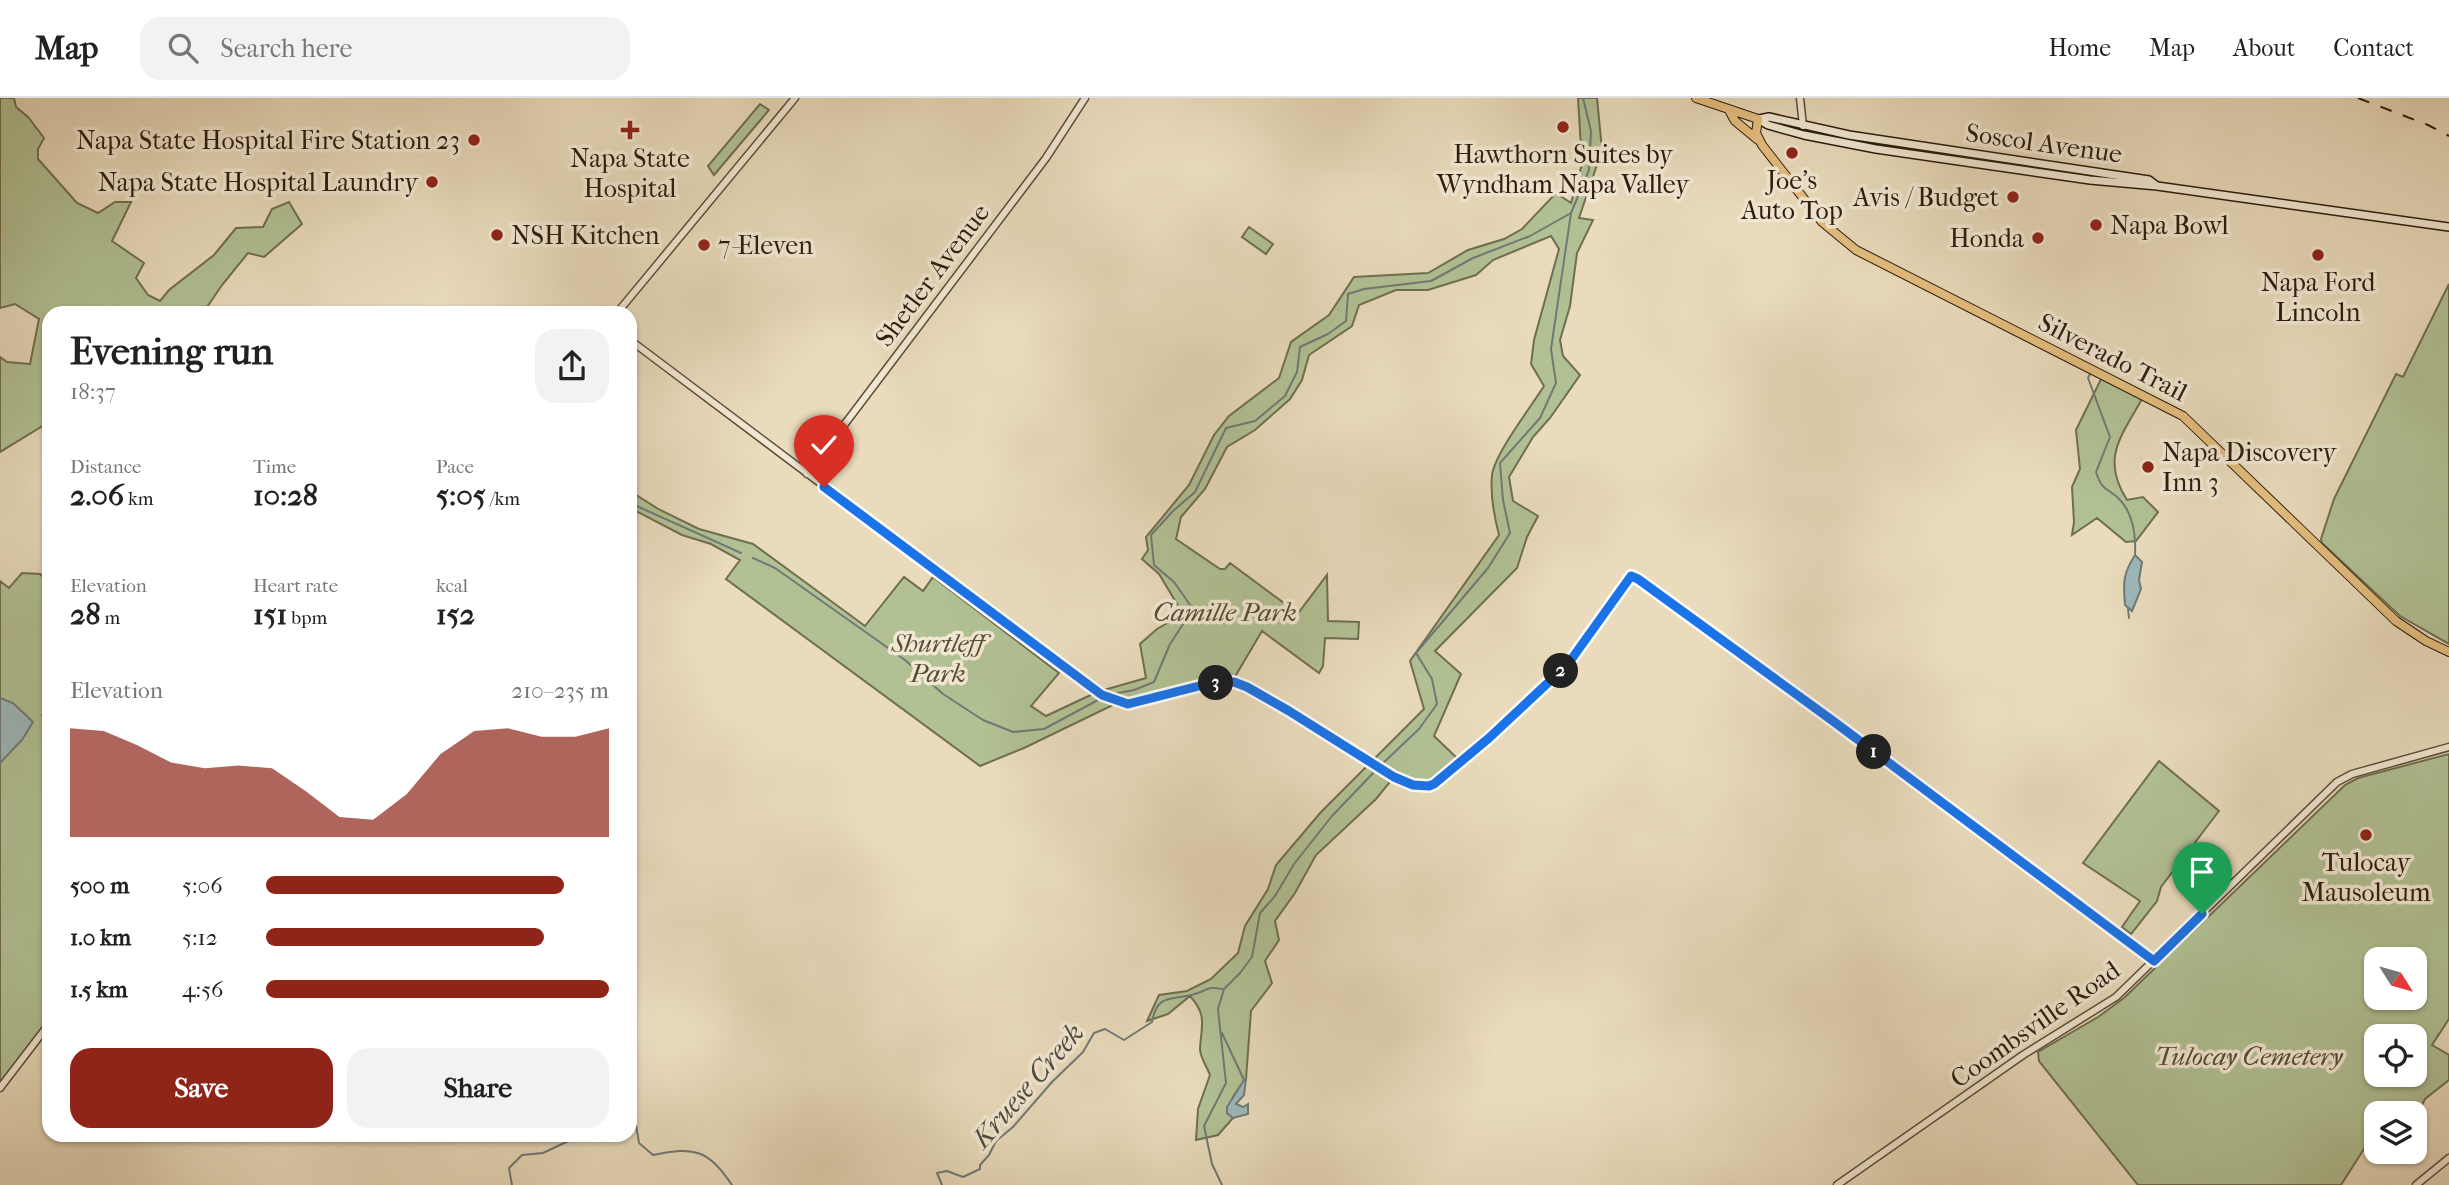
<!DOCTYPE html>
<html lang="en">
<head>
<meta charset="utf-8">
<style>
	body { margin:0; font-family:"IM FELL French Canon",serif; background:#f2f2f2; color:#222; height:100vh; display:flex; flex-direction:column; font-size:26px; white-space:nowrap }
	* { box-sizing:border-box; margin:0 }
	p { font-size:23px; color:#767676 }
	.icon { flex:none; width:38px; height:38px; fill:none; stroke:currentColor; stroke-width:2; stroke-linecap:round; stroke-linejoin:round }
	.map { position:relative; flex:1; overflow:hidden }
	.side { position:absolute; left:42px; top:208px; width:595px; height:836px; display:flex; flex-direction:column; background:#fff; border-radius:21px; box-shadow:0 2px 5px #0004 }
	.side>* { flex:none }
	.needle { width:46px; rotate:127deg }
	.controls { position:absolute; left:2364px; top:849px; display:grid; gap:14px }
	.controls a { display:grid; place-items:center; width:63px; height:63px; border-radius:14px; background:#fff; box-shadow:0 2px 5px #0004; font-size:35px }
	.pin { position:absolute; display:grid; place-items:center; width:60px; height:60px; color:#fff; margin:-72px -30px; border-radius:50% 50% 50% 0; rotate:-45deg; box-shadow:0 0 7px #0007 }
	.pin .icon { rotate:45deg }
	.km { position:absolute; width:35px; height:35px; margin:-18px; border-radius:50%; background:#222; color:#fff; font-size:19px; line-height:35px; text-align:center }
	.round { display:grid; place-items:center; flex:none; width:74px; height:74px; border-radius:21px; background:#f2f2f2 }
	.summary { display:flex; align-items:center; justify-content:space-between; height:119px; padding:0 28px }
	h1 { font-size:38px; font-weight:800; line-height:52px }
	.stats { display:grid; grid-template-columns:repeat(3,1fr); gap:10px; height:119px; padding:7px 28px }
	.stats div { display:grid; align-content:center }
	.stats b { font-size:30px; font-weight:800 }
	.stats small { font-size:19px; font-weight:400 }
	.stats p { font-size:19px }
	.chart { height:196px; padding:14px 28px }
	.chart p { display:flex; justify-content:space-between }
	.chart svg { width:100%; height:126px; margin-top:7px; fill:#8f2418; opacity:.7 }
	.cta { display:flex; gap:14px; margin-top:auto; padding:14px 28px }
	.cta a { flex:1; height:80px; border-radius:21px; background:#8f2418; color:#fff; font-size:28px; font-weight:800; line-height:80px; text-align:center }
	.cta a+a { background:#f2f2f2; color:#222 }
	ul { padding:0 28px; list-style:none; font-size:23px }
	li { display:grid; grid-template-columns:112px 84px 1fr; align-items:center; height:52px }
	li i { height:18px; border-radius:9px; background:#8f2418 }
	header { display:flex; align-items:center; gap:42px; box-sizing:border-box; height:98px; padding:0 35px; background:#fff; border-bottom:2px solid #e0e0e0 }
	header strong { font-size:33px }
	nav { display:flex; gap:38px; margin-inline-start:auto; font-size:24px }
	.search { width:490px; height:63px; background:#f2f2f2; display:flex; align-items:center; gap:18px; box-sizing:border-box; padding:0 24px; border-radius:21px; color:#767676; font-size:26px }
	.map>svg:first-child { display:block }
	.green { fill:#b1c194; stroke:#6f6e50; stroke-width:2; fill-rule:evenodd }
	.water { fill:#9cb8bb; stroke:#707975; stroke-width:2 }
	.lines { fill:none; stroke-linecap:round; stroke-linejoin:round }
	.stream { stroke:#707975; stroke-width:2 }
	.tertiary-casing { stroke:#5c4b39; stroke-width:9 }
	.secondary-casing { stroke:#2d1b0d; stroke-width:10 }
	.primary-casing { stroke:#2d1b0d; stroke-width:10 }
	.tertiary { stroke:#f1e8d3; stroke-width:6 }
	.secondary { stroke:#f1e8d3; stroke-width:7 }
	.primary { stroke:#e4be7e; stroke-width:8 }
	.rail { stroke:#2d1b0d; stroke-width:2; stroke-dasharray:12 12; stroke-linecap:butt }
	.route-casing { stroke:#fff; stroke-width:14 }
	.route { stroke:#1a73e8; stroke-width:9 }
	.poi-dot { fill:#8f2418; stroke:#f1e8d3; stroke-width:2.5 }
	.labels { text-anchor:middle; stroke-width:7; stroke-linejoin:round; paint-order:stroke }
	.poi-label { font-size:26px; fill:#2d1b0d; stroke:#f1e8d3 }
	.street-label { font-size:26px; fill:#2d1b0d; stroke:#f1e8d3 }
	.park-label { font-size:26px; font-style:italic; fill:#554d36; stroke:#f1e8d3 }
	.water-label { font-size:28px; font-style:italic; fill:#4e4a41; stroke:#f1e8d3 }
</style>
</head>
<body>
<header>
<strong>Map</strong>
<div class="search"><svg class="icon" aria-label="search" viewBox="0 0 24 24"><circle cx="10" cy="10" r="6"/><path d="M15 15l6 6"/></svg>Search here</div>
<nav><a>Home</a><a>Map</a><a>About</a><a>Contact</a></nav>
</header>
<div class="map">
<svg width="2449" height="1087" viewBox="0 0 2449 1087">
	<rect width="100%" height="100%" fill="#e9dbbc"/>
	<filter id="stains"><feTurbulence type="fractalNoise" baseFrequency=".00286" numOctaves="4"/><feColorMatrix values="0 0 0 0 .2 0 0 0 0 .09 0 0 0 0 .02 0 0 0 .5 -.17"/></filter>
	<radialGradient id="worn" r=".72"><stop offset=".6" stop-color="#630" stop-opacity="0"/><stop offset="1" stop-color="#630" stop-opacity=".3"/></radialGradient>
	<!-- green -->
	<path class="green" d="M0,0H14L16,9L28,19L44,40L38,51V61L77,105L98,115L115,104H131L112,143L144,165L136,180L148,197L160,203L169,192L214,157L236,130L263,129L272,111L289,104L302,126L264,159L248,155L222,187L203,215H49V324L0,354V259L7,264L30,266L39,221L15,206L0,210Z
		M1578,0H1597L1602,52L1579,120L1593,122L1577,155L1570,208L1560,242L1563,258L1580,277L1550,320L1533,339L1509,379L1513,403L1538,418L1527,439L1517,470L1435,553L1461,576L1434,638L1461,664L1429,688L1393,680L1376,701L1316,757L1295,795L1275,823L1279,842L1265,863L1272,885L1251,913L1246,981L1234,997L1227,1015L1233,1020L1218,1037L1196,1042L1198,1011L1210,977C1207,969 1200,959 1200,951C1201,928 1208,918 1190,898L1168,916L1147,923L1159,897L1187,893L1211,881L1238,855L1245,828L1268,791L1276,767L1321,714L1424,611L1410,563L1499,437C1494,418 1490,398 1492,377C1495,355 1531,309 1544,288L1531,266L1534,242L1559,151L1551,138L1493,162L1476,177L1428,192H1396L1359,207L1352,228L1309,257L1302,282L1290,301L1255,332L1227,349L1205,391L1181,419L1176,441L1220,471H1225L1230,465L1292,511L1299,514L1327,477L1328,523L1359,524L1358,541L1325,540L1323,568L1319,575L1262,533L1236,577L1234,585L1220,584L1177,595L1119,604L1024,650L980,668L726,481L740,462L711,446L682,437L630,410V393L660,412L699,431L753,446L865,528L904,479L923,493L933,479L1059,575L1031,608L1046,618L1097,594L1146,580L1140,546L1157,531L1183,516L1159,476L1142,461L1148,452L1146,439L1189,387L1214,337L1229,318L1279,280L1291,244L1329,217L1354,179L1428,175L1468,152L1504,141L1522,131L1556,95L1571,105L1582,66Z
		M760,6L769,12L714,77L708,68Z
		M1249,129L1273,146L1266,156L1242,139Z
		M2449,186V546L2400,518L2322,445L2321,441L2334,401L2396,276L2403,279Z
		M2103,277L2144,297C2124,336 2099,358 2127,402L2143,399L2158,414L2136,443L2126,444L2097,420L2072,437L2074,424L2072,389L2080,371L2076,332Z
		M22,475L40,476L49,484V926L0,990V483L9,490Z
		M2449,656V921L2432,947L2449,957V982L2425,1001L2415,1022V1015H2376V1032L2341,1087H2138L2039,963L2038,954L2098,919L2124,900L2345,687L2358,680ZM2376,861H2415V900H2376ZM2376,938H2415V976H2376Z
		M2159,663L2219,713L2161,789L2157,803L2131,836L2122,829L2140,803L2083,765Z"/>
	<!-- water -->
	<path class="water" d="M2135,457L2142,464L2139,482L2141,491L2132,513L2125,507C2123,484 2123,476 2135,457Z
		M0,600L13,605L33,624L22,642L0,665Z
		M1246,981L1244,997L1236,1006L1243,1009L1248,1006V1016L1233,1020L1227,1015V1009L1244,982Z"/>
	<g class="lines">
		<!-- stream -->
		<path class="stream" d="M2090,276L2088,280L2110,339L2096,374C2103,396 2109,389 2121,403C2134,418 2136,438 2135,457
			M630,405L741,455
			M753,460L775,470L905,562L943,596L983,622L1013,634L1044,631L1098,602
			M2128,511L2129,520
			M1118,595L1134,592L1154,584L1170,546L1193,511L1174,484L1154,467L1151,437L1173,413L1195,394L1226,330L1255,323L1285,298L1297,274L1300,249L1328,236L1346,223L1348,196L1364,191L1431,183L1473,160L1530,138L1571,115
			M42,617L49,612
			M1380,668L1419,631L1437,606L1432,581L1416,555L1488,470L1510,435L1503,402L1500,365L1540,320L1556,285L1551,251L1571,115L1589,72L1591,33L1583,0
			M1222,935L1244,982
			M630,1023L636,1027L639,1045L653,1057C695,1048 708,1052 732,1087
			M512,1087L509,1070L522,1057L543,1055L579,1038
			M942,1087L937,1075L947,1073L963,1079L980,1071V1067L989,1057L996,1043L1013,1029L1052,984L1083,954L1094,935L1105,931L1124,942L1152,924C1157,894 1173,903 1195,896C1208,892 1207,888 1222,891
			M1222,1087L1212,1066L1204,1028L1226,985L1218,911L1224,891L1240,875L1252,859L1260,815L1275,798L1294,766L1332,718L1376,672"/>
		<defs>
			<path id="tertiary" d="M1800,0L1803,28
				M617,215L795,0
				M630,242L1102,597L1128,606L1203,587L1234,585L1262,597L1394,679C1404,685 1418,690 1430,688C1444,685 1552,583 1568,566C1592,540 1610,508 1631,478L1638,481L1833,623L2154,863
				M807,376L1046,60L1085,0
				M0,990L49,926
				M1837,1087L2023,957L2116,899L2337,684L2352,676L2449,649
				M2416,1087L2449,1060"/>
			<path id="secondary" d="M1758,21L1768,27L1804,37L1876,51L2090,82L2157,88L2449,129
				M1759,21L1769,19L1849,37L2149,82L2157,88"/>
			<path id="primary" d="M1696,0L1758,21L1756,35L1762,47L1822,124L1856,152L2183,318L2396,523L2426,543L2449,554
				M1729,12L1735,23L1758,42"/>
		</defs>
		<!-- tertiary casing -->
		<use href="#tertiary" class="tertiary-casing"/>
		<!-- secondary casing -->
		<use href="#secondary" class="secondary-casing"/>
		<!-- primary casing -->
		<use href="#primary" class="primary-casing"/>
		<!-- tertiary -->
		<use href="#tertiary" class="tertiary"/>
		<!-- secondary -->
		<use href="#secondary" class="secondary"/>
		<!-- primary -->
		<use href="#primary" class="primary"/>
		<!-- rail -->
		<path class="rail" d="M2358,0L2428,27L2449,38"/>
	</g>
	<g class="lines">
		<defs>
			<path id="route" d="M824,389L1102,597L1128,606L1203,587L1234,584L1247,589L1289,613L1394,679L1413,687L1429,688L1434,686L1489,640L1568,566L1631,478L1638,481L1833,623L2154,863L2202,816"/>
		</defs>
		<!-- route casing -->
		<use href="#route" class="route-casing"/>
		<!-- route -->
		<use href="#route" class="route"/>
	</g>
	<!-- markers -->
	<g class="poi-dot">
		<circle cx="1563" cy="29" r="7"/>
		<path d="M626.5 21.5h7v7h7v7h-7v7h-7v-7h-7v-7h7z"/>
		<circle cx="474" cy="42" r="7"/>
		<circle cx="1792" cy="55" r="7"/>
		<circle cx="432" cy="84" r="7"/>
		<circle cx="2013" cy="99" r="7"/>
		<circle cx="2096" cy="127" r="7"/>
		<circle cx="497" cy="137" r="7"/>
		<circle cx="2038" cy="140" r="7"/>
		<circle cx="704" cy="147" r="7"/>
		<circle cx="2318" cy="157" r="7"/>
		<circle cx="2148" cy="369" r="7"/>
		<circle cx="2366" cy="737" r="7"/>
	</g>
	<g class="labels">
		<!-- poi labels -->
		<g class="poi-label">
			<text x="460" y="51" text-anchor="end">Napa State Hospital Fire Station 23</text>
			<text x="1563" y="65">Hawthorn Suites by<tspan x="1563" dy="30">Wyndham Napa Valley</tspan></text>
			<text x="630" y="69">Napa State<tspan x="630" dy="30">Hospital</tspan></text>
			<text x="1792" y="91">Joe's<tspan x="1792" dy="30">Auto Top</tspan></text>
			<text x="418" y="93" text-anchor="end">Napa State Hospital Laundry</text>
			<text x="1999" y="108" text-anchor="end">Avis / Budget</text>
			<text x="2110" y="136" text-anchor="start">Napa Bowl</text>
			<text x="511" y="146" text-anchor="start">NSH Kitchen</text>
			<text x="2024" y="149" text-anchor="end">Honda</text>
			<text x="718" y="156" text-anchor="start">7-Eleven</text>
			<text x="2318" y="193">Napa Ford<tspan x="2318" dy="30">Lincoln</tspan></text>
			<text x="2162" y="363" text-anchor="start">Napa Discovery<tspan x="2162" dy="30">Inn 3</tspan></text>
			<text x="2366" y="773">Tulocay<tspan x="2366" dy="30">Mausoleum</tspan></text>
		</g>
		<!-- street labels -->
		<g class="street-label">
			<text transform="translate(2044 45) rotate(8)" y="9">Soscol Avenue</text>
			<text transform="translate(932 177) rotate(-53)" y="9">Shetler Avenue</text>
			<text transform="translate(2113 259) rotate(27)" y="9">Silverado Trail</text>
			<text transform="translate(2035 926) rotate(-35)" y="9">Coombsville Road</text>
		</g>
		<!-- park labels -->
		<g class="park-label">
			<text x="1225" y="523">Camille Park</text>
			<text x="938" y="554">Shurtleff<tspan x="938" dy="30">Park</tspan></text>
			<text x="2249" y="967">Tulocay Cemetery</text>
		</g>
		<!-- water labels -->
		<g class="water-label">
			<text transform="translate(1027 987) rotate(-49)" y="10">Kruese Creek</text>
		</g>
	</g>
	<rect width="100%" height="100%" filter="url(#stains)"/>
	<rect width="100%" height="100%" fill="url(#worn)"/>
</svg>
<div class="controls">
<a><svg class="needle" viewBox="-14 -14 28 28"><path d="M0-13l5 13h-10z" fill="#e53935"/><path d="M0 13l5-13h-10z" fill="#767676"/></svg></a>
<a><svg class="icon" aria-label="locate" viewBox="0 0 24 24"><circle cx="12" cy="12" r="6"/><path d="M12 2v4M12 18v4M2 12h4M18 12h4"/></svg></a>
<a><svg class="icon" aria-label="layers" viewBox="0 0 24 24"><path d="M12 4l9 5-9 5-9-5zM3 14l9 5 9-5"/></svg></a>
</div>
<div class="pin" style="left:2202px;top:816px;background:#1e9e55"><svg class="icon" aria-label="arrive" viewBox="0 0 24 24"><path d="M6 21V4h12l-3 4 3 4H6"/></svg></div>
<div class="pin" style="left:824px;top:389px;background:#d93025"><svg class="icon" aria-label="check" viewBox="0 0 24 24"><path d="M5 12l5 5 9-10"/></svg></div>
<b class="km" style="left:1874px;top:654px">1</b>
<b class="km" style="left:1561px;top:573px">2</b>
<b class="km" style="left:1216px;top:585px">3</b>
<section class="side">
<div class="summary"><div><h1>Evening run</h1><p>18:37</p></div><a class="round"><svg class="icon" aria-label="share" viewBox="0 0 24 24"><path d="M12 15V3M7 8l5-5 5 5M5 13v7h14v-7"/></svg></a></div>
<div class="stats">
<div><p>Distance</p><b>2.06<small> km</small></b></div>
<div><p>Time</p><b>10:28</b></div>
<div><p>Pace</p><b>5:05<small> /km</small></b></div>
</div>
<div class="stats">
<div><p>Elevation</p><b>28<small> m</small></b></div>
<div><p>Heart rate</p><b>151<small> bpm</small></b></div>
<div><p>kcal</p><b>152</b></div>
</div>
<div class="chart"><p><span>Elevation</span>210–235 m</p>
<svg viewBox="0 0 160 44" preserveAspectRatio="none"><path d="M0 44V6L10 7L20 12L30 18L40 20L50 19L60 20L70 28L80 37L90 38L100 29L110 15L120 7L130 6L140 9L150 9L160 6V44z"/></svg>
</div>
<ul>
<li><b>500 m</b>5:06<i style="width:87%"></i></li>
<li><b>1.0 km</b>5:12<i style="width:81%"></i></li>
<li><b>1.5 km</b>4:56<i style="width:100%"></i></li>
</ul>
<div class="cta"><a>Save</a><a>Share</a></div>
</section>
</div>
</body>
</html>
